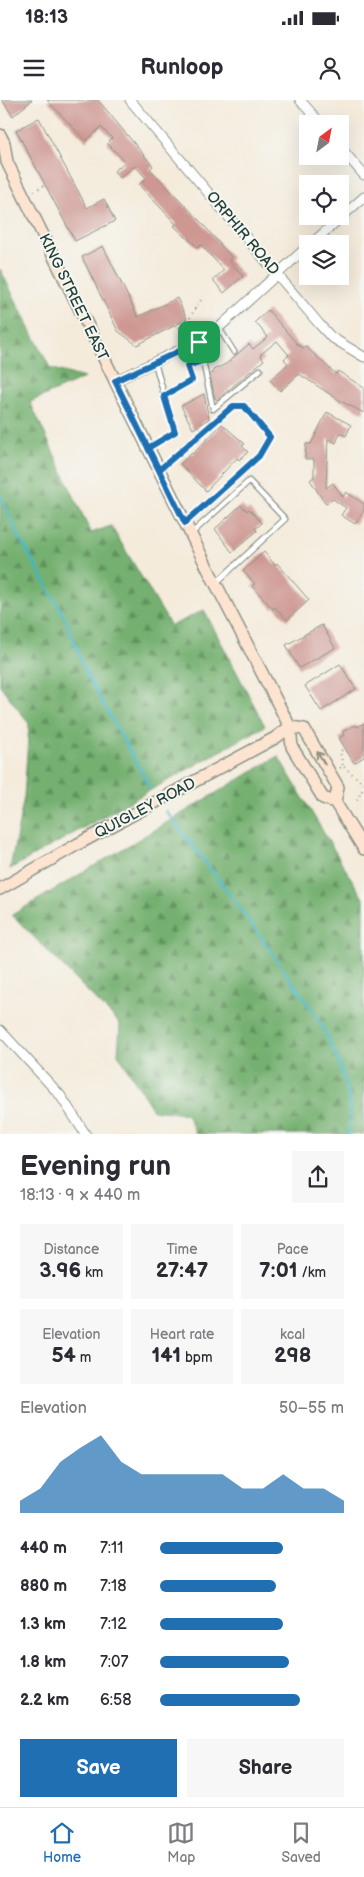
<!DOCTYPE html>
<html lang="en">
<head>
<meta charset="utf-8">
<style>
	body { margin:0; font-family:"Balsamiq Sans",sans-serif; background:#f7f7f7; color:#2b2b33; height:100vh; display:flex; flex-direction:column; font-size:19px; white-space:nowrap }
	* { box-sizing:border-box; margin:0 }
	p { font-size:16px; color:#7c7c81 }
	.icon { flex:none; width:28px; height:28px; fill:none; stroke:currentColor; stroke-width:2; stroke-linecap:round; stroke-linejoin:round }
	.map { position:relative; height:1034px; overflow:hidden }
	.details { display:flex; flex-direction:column; background:#fff; flex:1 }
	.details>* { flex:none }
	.needle { width:32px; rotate:32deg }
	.buttons { position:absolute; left:299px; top:15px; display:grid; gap:10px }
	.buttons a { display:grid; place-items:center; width:50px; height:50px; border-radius:0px; background:#fff; box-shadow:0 5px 20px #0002; font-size:25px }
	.pin { position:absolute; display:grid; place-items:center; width:42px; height:42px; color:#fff; margin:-21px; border-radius:10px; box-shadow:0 2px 8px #0006 }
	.round { display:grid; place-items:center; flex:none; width:52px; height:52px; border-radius:0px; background:#f7f7f7 }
	.summary { display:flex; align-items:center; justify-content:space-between; height:85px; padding:0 20px }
	h1 { font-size:28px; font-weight:800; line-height:38px }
	.stats { display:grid; grid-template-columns:repeat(3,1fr); gap:8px; height:85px; padding:5px 20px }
	.stats div { display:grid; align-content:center; border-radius:0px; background:#f7f7f7; text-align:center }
	.stats b { font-size:21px; font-weight:800 }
	.stats small { font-size:14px; font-weight:400 }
	.stats p { font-size:14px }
	.chart { height:140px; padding:10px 20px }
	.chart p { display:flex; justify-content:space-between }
	.chart svg { width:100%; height:90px; margin-top:5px; fill:#1f6fb2; opacity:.7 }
	.cta { display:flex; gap:10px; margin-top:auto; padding:10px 20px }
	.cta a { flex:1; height:58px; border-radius:0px; background:#1f6fb2; color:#fff; font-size:20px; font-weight:800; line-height:58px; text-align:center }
	.cta a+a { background:#f7f7f7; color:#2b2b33 }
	ul { padding:0 20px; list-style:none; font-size:16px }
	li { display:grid; grid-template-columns:80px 60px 1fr; align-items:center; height:38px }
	li i { height:12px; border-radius:6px; background:#1f6fb2 }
	.status { display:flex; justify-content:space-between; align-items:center; height:35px; padding:0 25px; background:#fff; direction:ltr }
	.status svg { height:14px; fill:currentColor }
	header { display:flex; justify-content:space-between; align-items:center; height:65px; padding:0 20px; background:#fff; font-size:22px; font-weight:800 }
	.dock { display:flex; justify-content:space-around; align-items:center; height:70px; border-top:1px solid #e1e1e2; background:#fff; font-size:14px; color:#7c7c81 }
	.dock a { display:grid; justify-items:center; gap:2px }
	.dock .active { color:#1f6fb2 }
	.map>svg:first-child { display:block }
	.forest { fill:url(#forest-firs); stroke:#4a7652 }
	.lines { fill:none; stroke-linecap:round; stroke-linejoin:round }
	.stream { stroke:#45b5bd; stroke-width:3 }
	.building { fill:#ce9792 }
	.lane-casing { stroke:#8a9488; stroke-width:7 }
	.street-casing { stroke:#8a9488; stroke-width:11 }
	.secondary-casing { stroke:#8a9488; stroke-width:14 }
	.path { stroke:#8a9488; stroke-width:2; stroke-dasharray:1 4; stroke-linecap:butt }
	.lane { stroke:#fff; stroke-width:4.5 }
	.street { stroke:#fff; stroke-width:9 }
	.secondary { stroke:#fde4d1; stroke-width:11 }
	.oneway { stroke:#8e9082 }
	.route-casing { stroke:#fff; stroke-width:10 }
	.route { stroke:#1f6fb2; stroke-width:6 }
	.labels { text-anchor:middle; stroke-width:4; stroke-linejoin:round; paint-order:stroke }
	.street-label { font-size:15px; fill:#1f3d34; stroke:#f6f6f2 }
</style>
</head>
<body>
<div class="status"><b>18:13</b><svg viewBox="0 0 49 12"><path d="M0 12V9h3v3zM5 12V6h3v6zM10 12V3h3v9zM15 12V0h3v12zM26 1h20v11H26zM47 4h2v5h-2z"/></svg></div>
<header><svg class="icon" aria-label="menu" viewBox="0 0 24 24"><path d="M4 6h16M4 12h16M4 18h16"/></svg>Runloop<svg class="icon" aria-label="person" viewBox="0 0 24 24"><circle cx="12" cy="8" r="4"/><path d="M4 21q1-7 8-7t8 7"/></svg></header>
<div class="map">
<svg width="364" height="1035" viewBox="0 0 364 1035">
	<defs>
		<pattern id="forest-firs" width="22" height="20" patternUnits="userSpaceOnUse" patternTransform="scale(1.25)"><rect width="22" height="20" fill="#75b06f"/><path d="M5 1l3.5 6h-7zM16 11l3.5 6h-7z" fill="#5f905c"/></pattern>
	</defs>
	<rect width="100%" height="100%" fill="#f6f6f2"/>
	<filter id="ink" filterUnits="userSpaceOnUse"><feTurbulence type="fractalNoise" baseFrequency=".02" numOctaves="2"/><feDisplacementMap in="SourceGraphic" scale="10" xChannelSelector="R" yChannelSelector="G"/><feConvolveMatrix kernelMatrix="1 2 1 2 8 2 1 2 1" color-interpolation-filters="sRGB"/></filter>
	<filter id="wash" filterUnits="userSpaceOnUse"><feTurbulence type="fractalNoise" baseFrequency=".0096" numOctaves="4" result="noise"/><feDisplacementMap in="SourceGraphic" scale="20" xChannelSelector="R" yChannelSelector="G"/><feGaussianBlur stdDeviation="1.12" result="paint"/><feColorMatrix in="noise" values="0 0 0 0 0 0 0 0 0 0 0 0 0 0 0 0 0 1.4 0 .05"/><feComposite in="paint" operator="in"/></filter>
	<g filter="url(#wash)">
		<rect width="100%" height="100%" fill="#f4ebdb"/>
		<!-- forest -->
		<path class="forest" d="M0,169L50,268L84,278L30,302L91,433L111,426L171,526L204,510L265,626L10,769L24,697L29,624L0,585Z
			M278,656L364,800V1034H196L187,1014L153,1010L118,954L120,924L12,815Z"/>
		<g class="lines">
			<!-- stream -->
			<path class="stream" d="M0,395L19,436L66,520L87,575L150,687
				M166,711C205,761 243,811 279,863C292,882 306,900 318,919C335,950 357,999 348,1035"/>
		</g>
		<g id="blocks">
			<!-- building -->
			<path class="building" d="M2,0H32L13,16Z
				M47,0H98L153,66L150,69L200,121L232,158L229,160L243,176L224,193L213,180L224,170L201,145L198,148L174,126L176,124L139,85L146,78L136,67H133L120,78L114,71L125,62L107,43L112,38L101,27L86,41Z
				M39,18L87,108L104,99L115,121L75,141L16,30Z
				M103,146L138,217L177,198L187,219L137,245L118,231L82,157Z
				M268,210L297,244L303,248L305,246L336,274L338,271L364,288V313L339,300L299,274L280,291L270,280L288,264L284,259L289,255L277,241L260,255L264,260L217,300L215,298L210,275L213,273V270L226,264L249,244L253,249L268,237L255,222Z
				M204,294L209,319L193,329L181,306Z
				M327,312L351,325L346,336L340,333L336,343L328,339L326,388L333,383L343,397L346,392L364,404V410L355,424L341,415L346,408L333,399L326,404L310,380L314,377V359H305L306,344H311Z
				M222,324L245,344L242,346L248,352L239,360L237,358L206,391L180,364L192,353L193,354Z
				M241,405L247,411L249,409L262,423L255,429L257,431L232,452L215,429Z
				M264,452L275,465L277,463L309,500L287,520L275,507L273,509L252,486L255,484L243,471Z
				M322,525L335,548L299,568L286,545Z
				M340,564L356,589L321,611L305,586Z
				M364,623V657L354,663L339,638L344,635L342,632L355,625L357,627Z"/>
		</g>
	</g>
	<g filter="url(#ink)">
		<use href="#blocks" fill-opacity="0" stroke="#8a9488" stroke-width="1"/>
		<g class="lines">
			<defs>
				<path id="lane" d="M219,228L234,252
					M199,242L213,309L260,270
					M187,266L202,261
					M164,296L192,280L182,250
					M149,347L175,333L155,263
					M159,370L233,306H244L270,337L259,356L186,422
					M192,433L249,381L285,419L216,483"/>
				<path id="street" d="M130,0L320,225L331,237L364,257
					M300,0L321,24
					M340,47L364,75
					M311,144L364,97
					M115,281L211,235L308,146
					M0,930L60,995L86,1035"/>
				<path id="secondary" d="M0,35L4,43L7,62L207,467L290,627L292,647L323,698L335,702L364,749
					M290,627L304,629L338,687L335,702
					M0,789L78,744L275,638L290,627"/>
			</defs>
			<!-- lane casing -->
			<use href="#lane" class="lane-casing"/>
			<!-- street casing -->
			<use href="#street" class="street-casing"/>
			<!-- secondary casing -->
			<use href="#secondary" class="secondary-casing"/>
			<!-- path -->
			<path class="path" d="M34,91L45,85
				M179,227L185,238
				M181,230C191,220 193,208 203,198
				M342,650L340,652L343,666
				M340,668L343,666L364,684
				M357,700L364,687"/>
			<!-- lane -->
			<use href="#lane" class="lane"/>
			<!-- street -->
			<use href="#street" class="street"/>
			<!-- secondary -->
			<use href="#secondary" class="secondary"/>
		</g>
		<!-- one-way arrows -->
		<defs><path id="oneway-shaft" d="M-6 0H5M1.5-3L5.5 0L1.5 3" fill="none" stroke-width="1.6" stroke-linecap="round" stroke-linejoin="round" transform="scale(1.25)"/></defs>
		<use class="oneway" href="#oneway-shaft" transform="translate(321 658) rotate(-120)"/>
	</g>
	<g class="lines" filter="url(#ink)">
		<defs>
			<path id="route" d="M199,242L202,261L187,266L192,280L164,296L175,332L148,348L185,423L259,356L270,337L244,306H233L159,370L115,281L199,242"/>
		</defs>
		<!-- route casing -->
		<use href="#route" class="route-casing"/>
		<!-- route -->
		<use href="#route" class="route"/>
	</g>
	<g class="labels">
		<!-- street labels -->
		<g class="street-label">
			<text transform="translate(243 133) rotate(50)" y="5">ORPHIR ROAD</text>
			<text transform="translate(74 197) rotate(64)" y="5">KING STREET EAST</text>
			<text transform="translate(145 708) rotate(-28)" y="5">QUIGLEY ROAD</text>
		</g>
	</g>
</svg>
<div class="buttons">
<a><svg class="needle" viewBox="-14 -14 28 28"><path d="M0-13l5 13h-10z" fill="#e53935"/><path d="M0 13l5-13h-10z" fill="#7c7c81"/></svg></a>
<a><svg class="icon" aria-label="locate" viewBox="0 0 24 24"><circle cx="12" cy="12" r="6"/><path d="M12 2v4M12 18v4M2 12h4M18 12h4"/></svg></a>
<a><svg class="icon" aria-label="layers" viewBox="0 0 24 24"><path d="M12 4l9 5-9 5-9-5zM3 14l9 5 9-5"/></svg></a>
</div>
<div class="pin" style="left:199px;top:242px;background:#1e9e55"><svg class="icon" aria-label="arrive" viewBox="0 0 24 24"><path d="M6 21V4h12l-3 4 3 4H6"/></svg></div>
</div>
<section class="details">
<div class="summary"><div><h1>Evening run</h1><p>18:13 · 9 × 440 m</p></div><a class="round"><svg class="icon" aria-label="share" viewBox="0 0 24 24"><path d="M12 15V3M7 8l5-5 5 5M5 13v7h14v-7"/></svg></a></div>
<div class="stats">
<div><p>Distance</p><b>3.96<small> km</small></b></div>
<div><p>Time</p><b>27:47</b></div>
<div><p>Pace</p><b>7:01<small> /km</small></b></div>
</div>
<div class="stats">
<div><p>Elevation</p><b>54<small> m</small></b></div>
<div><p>Heart rate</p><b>141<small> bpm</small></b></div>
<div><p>kcal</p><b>298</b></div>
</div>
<div class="chart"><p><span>Elevation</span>50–55 m</p>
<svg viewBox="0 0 160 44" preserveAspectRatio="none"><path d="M0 44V38L10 32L20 19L30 12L40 6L50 19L60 25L70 25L80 25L90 25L100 25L110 32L120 32L130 25L140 32L150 32L160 38V44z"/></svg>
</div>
<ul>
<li><b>440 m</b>7:11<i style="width:67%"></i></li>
<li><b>880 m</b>7:18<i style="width:63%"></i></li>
<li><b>1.3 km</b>7:12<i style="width:67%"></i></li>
<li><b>1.8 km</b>7:07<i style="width:70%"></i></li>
<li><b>2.2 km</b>6:58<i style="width:76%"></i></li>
</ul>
<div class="cta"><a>Save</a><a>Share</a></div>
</section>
<nav class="dock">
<a class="active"><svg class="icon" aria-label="home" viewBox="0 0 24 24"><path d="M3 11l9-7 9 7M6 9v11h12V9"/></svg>Home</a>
<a><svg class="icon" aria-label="map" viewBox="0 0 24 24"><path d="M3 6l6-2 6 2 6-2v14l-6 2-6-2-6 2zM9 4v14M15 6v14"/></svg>Map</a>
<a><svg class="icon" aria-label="saved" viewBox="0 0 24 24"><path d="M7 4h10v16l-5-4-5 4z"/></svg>Saved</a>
</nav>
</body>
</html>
